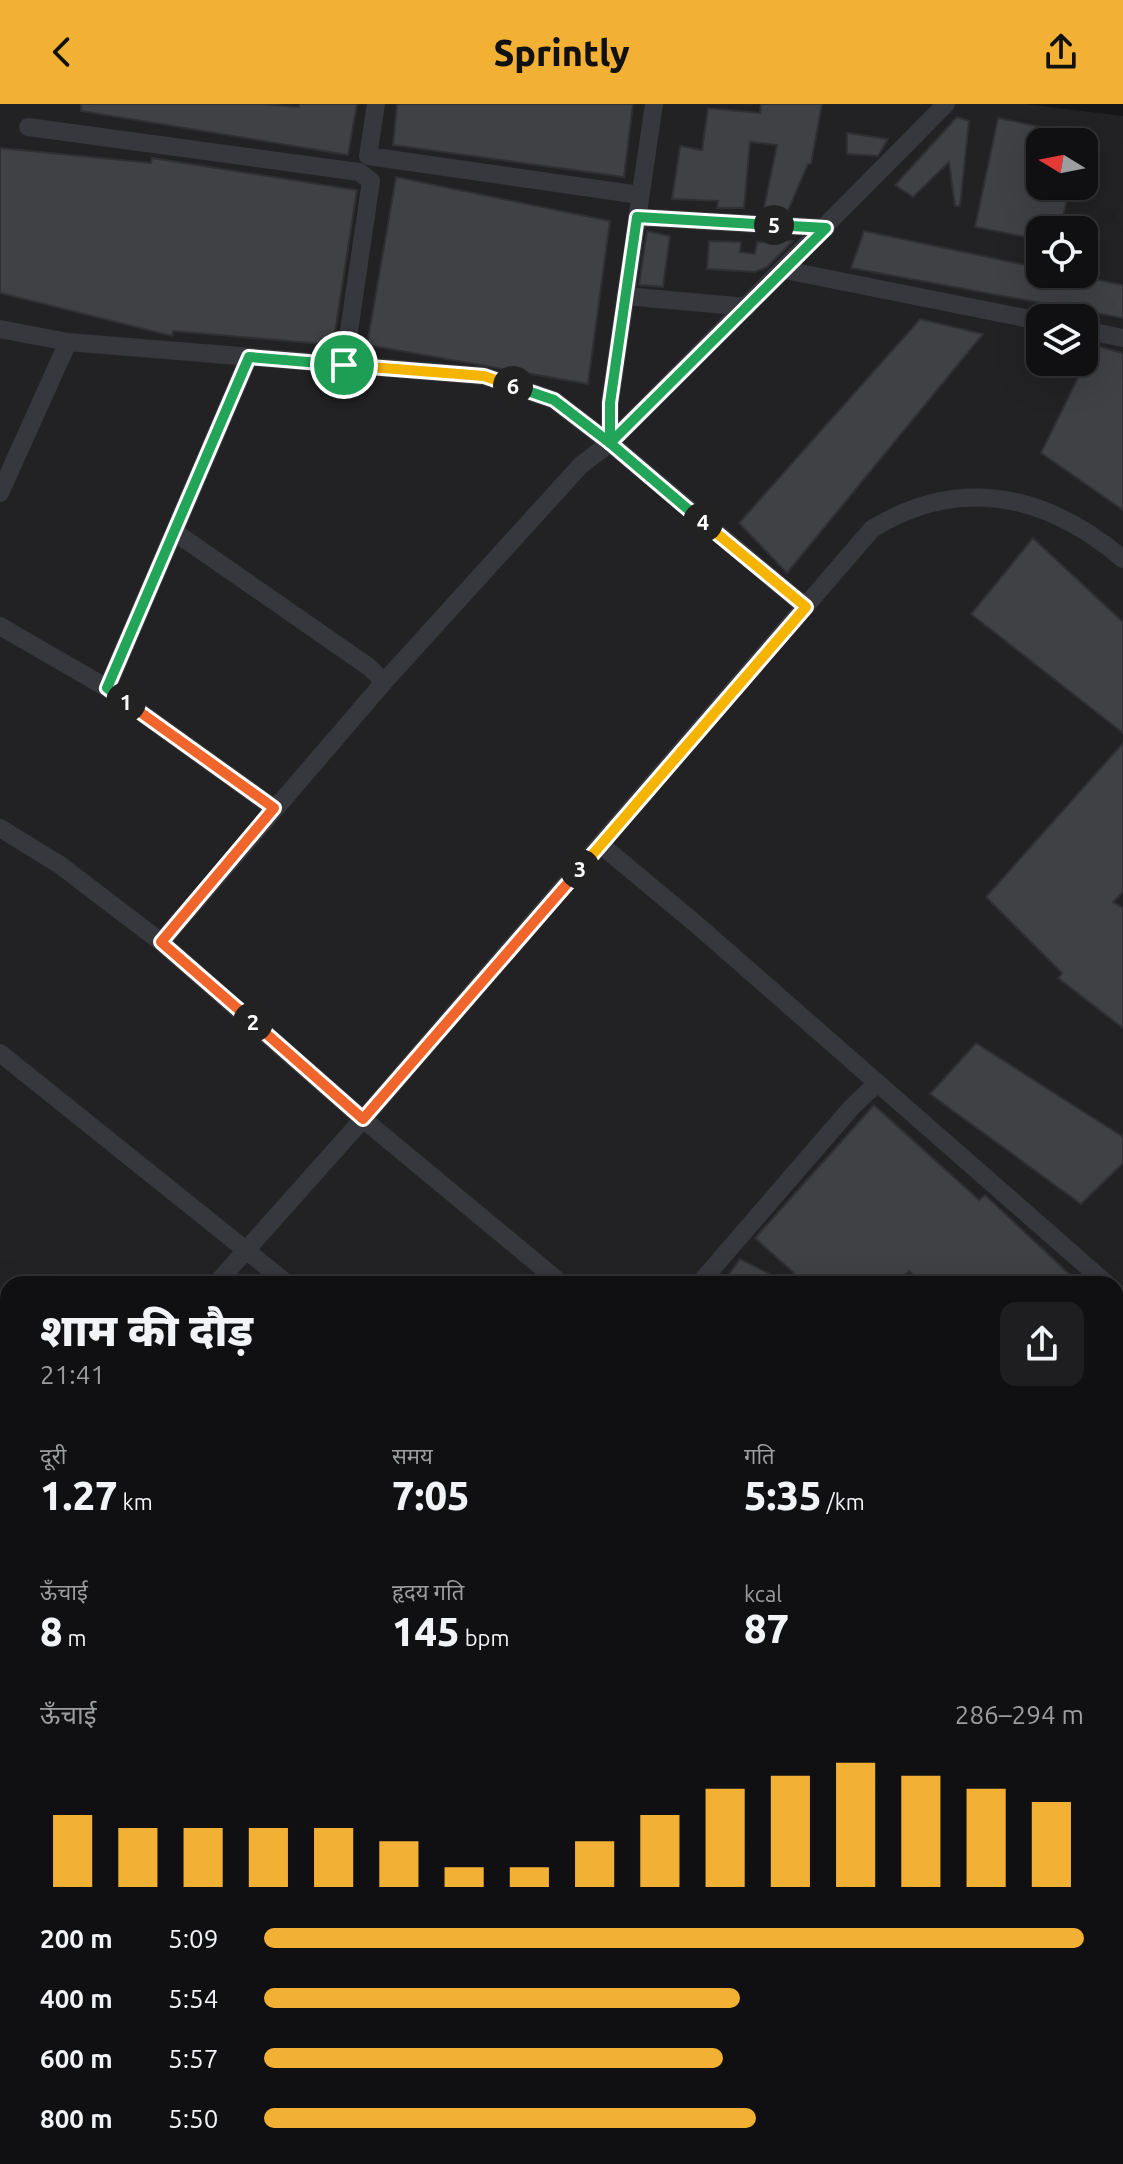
<!DOCTYPE html>
<html lang="hi">
<head>
<meta charset="utf-8">
<style>
	body { margin:0; font-family:Ubuntu,"Noto Sans Devanagari",sans-serif; background:#1e1e20; color:#f1f3f6; height:100vh; display:flex; flex-direction:column; font-size:30px; white-space:nowrap }
	* { box-sizing:border-box; margin:0 }
	p { font-size:26px; color:#9c9d9f }
	.icon { flex:none; width:44px; height:44px; fill:none; stroke:currentColor; stroke-width:2; stroke-linecap:round; stroke-linejoin:round }
	.map { position:relative; flex:1; overflow:hidden }
	.sheet { position:absolute; left:0px; top:1172px; width:1124px; height:888px; display:flex; flex-direction:column; background:#101012; border-radius:24px 24px 0 0; box-shadow:0 8px 32px #0002,0 0 0 2px #303032 }
	.sheet>* { flex:none }
	.needle { width:52px; rotate:280deg }
	.fabs { position:absolute; left:1026px; top:24px; display:grid; gap:16px }
	.fabs a { display:grid; place-items:center; width:72px; height:72px; border-radius:16px; background:#101012; box-shadow:0 8px 32px #0002,0 0 0 2px #303032; font-size:40px }
	.pin { position:absolute; display:grid; place-items:center; width:68px; height:68px; color:#fff; margin:-34px; border:4px solid #fff; border-radius:50%; box-shadow:0 2px 8px #0007 }
	.km { position:absolute; width:40px; height:40px; margin:-20px; border-radius:50%; background:#222; color:#fff; font-size:22px; line-height:40px; text-align:center }
	.round { display:grid; place-items:center; flex:none; width:84px; height:84px; border-radius:16px; background:#1e1e20 }
	.summary { display:flex; align-items:center; justify-content:space-between; height:136px; padding:0 40px }
	h1 { font-size:44px; font-weight:800; line-height:60px }
	.figures { display:grid; grid-template-columns:repeat(3,1fr); gap:12px; height:136px; padding:8px 40px }
	.figures div { display:grid; align-content:center }
	.figures b { font-size:40px; font-weight:800 }
	.figures small { font-size:22px; font-weight:400 }
	.figures p { font-size:22px }
	.chart { height:224px; padding:16px 40px }
	.chart p { display:flex; justify-content:space-between }
	.chart svg { width:100%; height:144px; margin-top:8px; stroke:#f2b134; stroke-width:6 }
	ul { padding:0 40px; list-style:none; font-size:26px }
	li { display:grid; grid-template-columns:128px 96px 1fr; align-items:center; height:60px }
	li i { height:20px; border-radius:10px; background:#f2b134 }
	header { display:flex; justify-content:space-between; align-items:center; height:104px; padding:0 40px; background:#f2b134; color:#111; font-size:36px; font-weight:800 }
	.map>svg:first-child { display:block }
	.built { fill:#222225; fill-rule:evenodd }
	.building { fill:#404145; stroke:#303034; stroke-width:2 }
	.lines { fill:none; stroke-linecap:round; stroke-linejoin:round }
	.minor { stroke:#37383d; stroke-width:18 }
	.split-1-casing { stroke:#fff; stroke-width:16 }
	.split-2-casing { stroke:#fff; stroke-width:16 }
	.split-3-casing { stroke:#fff; stroke-width:16 }
	.split-4-casing { stroke:#fff; stroke-width:16 }
	.split-5-casing { stroke:#fff; stroke-width:16 }
	.split-6-casing { stroke:#fff; stroke-width:16 }
	.split-7-casing { stroke:#fff; stroke-width:16 }
	.split-1 { stroke:#22a559; stroke-width:10 }
	.split-2 { stroke:#f0652b; stroke-width:10 }
	.split-3 { stroke:#f0652b; stroke-width:10 }
	.split-4 { stroke:#f5b400; stroke-width:10 }
	.split-5 { stroke:#22a559; stroke-width:10 }
	.split-6 { stroke:#22a559; stroke-width:10 }
	.split-7 { stroke:#f5b400; stroke-width:10 }
</style>
</head>
<body>
<header><svg class="icon" aria-label="back" viewBox="0 0 24 24"><path d="M15 5l-7 7 7 7"/></svg>Sprintly<svg class="icon" aria-label="share" viewBox="0 0 24 24"><path d="M12 15V3M7 8l5-5 5 5M5 13v7h14v-7"/></svg></header>
<div class="map">
<svg width="1123" height="2060" viewBox="0 0 1123 2060">
	<rect width="100%" height="100%" fill="#161618"/>
	<!-- built -->
	<path class="built" d="M0,0H1025L1123,12V1183L1116,1180H8V2052H376L370,2060H0ZM1040,38H1084V82H1040ZM1040,126H1084V170H1040ZM1040,214H1084V258H1040Z
		M1123,1304V2060H462L469,2052H1116V1312Z"/>
	<!-- building -->
	<path class="building" d="M81,0H263L299,3L300,0H357L348,51L81,7Z
		M397,0H633L624,73L393,41Z
		M761,0H822L811,60H808L787,109L763,108L777,41L750,38L744,104H717L718,97L672,95L680,42L702,46L708,4L760,9Z
		M957,13L969,17L960,102H955L949,58L913,93L895,81Z
		M998,14L1086,32V38H1040V82H1070L1060,126H1040V136L975,123Z
		M847,29L888,35L878,52L847,50Z
		M0,44L151,59L152,54L357,86L333,241L173,227L172,232L0,189Z
		M396,73L610,117L588,280L367,241Z
		M647,127L670,132L663,183L639,181Z
		M864,127L1040,164V170H1069L1123,181V214L851,164Z
		M763,135L793,137L767,163L755,168L707,165L709,137L741,138L740,148L755,150L757,138H763Z
		M920,215L983,230L787,469L739,419Z
		M1094,241L1123,249V406L1041,349Z
		M1033,434L1123,518V629L971,510Z
		M1123,639V788L1113,798L1123,804V924L1058,874L1062,869L986,793Z
		M976,939L1123,1033V1059L1081,1100L930,990Z
		M874,1001L979,1096L985,1091L1080,1180H922L909,1167L896,1180H806L755,1134Z
		M740,1155L790,1180H722Z"/>
	<g class="lines">
		<!-- minor -->
		<path class="minor" d="M376,0L368,52L640,91
			M28,23L359,68L371,77L344,261
			M637,113L826,124
			M785,166L1040,217
			M625,192L747,203
			M0,225L68,238L0,389
			M1084,226L1123,234
			M68,238L484,272L554,296L610,339L806,503
			M610,339V299L654,0
			M176,429L369,563L384,578
			M0,522L107,584L274,704
			M107,584L249,253
			M0,724L60,761L161,838L363,1015L562,1180
			M601,741L696,820L1107,1180
			M161,838L384,578L581,361L610,339L946,0
			M0,949L288,1180
			M216,1180L363,1015L872,425C960,371 1046,390 1123,455
			M699,1180L851,1004L876,980
			M1116,1188L1123,1194
			M1116,1228L1123,1220
			M1116,1267L1123,1259
			M1116,1379L1123,1384
			M0,1422L8,1413
			M1116,1661L1123,1667
			M1116,1900L1123,1907
			M0,1932L8,1923
			M1116,2033L1123,2025
			M132,2052L142,2060
			M514,2052L524,2060
			M942,2052L951,2060
			M392,2060L400,2052
			M418,2060L425,2052
			M777,2060L784,2052
			M1092,2060L1099,2052"/>
	</g>
	<g class="lines">
		<defs>
			<path id="split-1" d="M126,598L107,584L249,253L344,261"/>
			<path id="split-2" d="M126,598L274,704L161,838L253,918"/>
			<path id="split-3" d="M253,918L363,1015L580,765"/>
			<path id="split-4" d="M580,765L806,503L703,418"/>
			<path id="split-5" d="M703,418L610,339L826,124L774,121"/>
			<path id="split-6" d="M513,282L554,296L610,339V299L637,113L774,121"/>
			<path id="split-7" d="M344,261L484,272L513,282"/>
		</defs>
		<!-- split-1 casing -->
		<use href="#split-1" class="split-1-casing"/>
		<!-- split-2 casing -->
		<use href="#split-2" class="split-2-casing"/>
		<!-- split-3 casing -->
		<use href="#split-3" class="split-3-casing"/>
		<!-- split-4 casing -->
		<use href="#split-4" class="split-4-casing"/>
		<!-- split-5 casing -->
		<use href="#split-5" class="split-5-casing"/>
		<!-- split-6 casing -->
		<use href="#split-6" class="split-6-casing"/>
		<!-- split-7 casing -->
		<use href="#split-7" class="split-7-casing"/>
		<!-- split-1 -->
		<use href="#split-1" class="split-1"/>
		<!-- split-2 -->
		<use href="#split-2" class="split-2"/>
		<!-- split-3 -->
		<use href="#split-3" class="split-3"/>
		<!-- split-4 -->
		<use href="#split-4" class="split-4"/>
		<!-- split-5 -->
		<use href="#split-5" class="split-5"/>
		<!-- split-6 -->
		<use href="#split-6" class="split-6"/>
		<!-- split-7 -->
		<use href="#split-7" class="split-7"/>
	</g>
</svg>
<div class="fabs">
<a><svg class="needle" viewBox="-14 -14 28 28"><path d="M0-13l5 13h-10z" fill="#e53935"/><path d="M0 13l5-13h-10z" fill="#9c9d9f"/></svg></a>
<a><svg class="icon" aria-label="locate" viewBox="0 0 24 24"><circle cx="12" cy="12" r="6"/><path d="M12 2v4M12 18v4M2 12h4M18 12h4"/></svg></a>
<a><svg class="icon" aria-label="layers" viewBox="0 0 24 24"><path d="M12 4l9 5-9 5-9-5zM3 14l9 5 9-5"/></svg></a>
</div>
<div class="pin" style="left:344px;top:261px;background:#1e9e55"><svg class="icon" aria-label="arrive" viewBox="0 0 24 24"><path d="M6 21V4h12l-3 4 3 4H6"/></svg></div>
<b class="km" style="left:126px;top:598px">1</b>
<b class="km" style="left:253px;top:918px">2</b>
<b class="km" style="left:580px;top:765px">3</b>
<b class="km" style="left:703px;top:418px">4</b>
<b class="km" style="left:774px;top:121px">5</b>
<b class="km" style="left:513px;top:282px">6</b>
<section class="sheet">
<div class="summary"><div><h1>शाम की दौड़</h1><p>21:41</p></div><a class="round"><svg class="icon" aria-label="share" viewBox="0 0 24 24"><path d="M12 15V3M7 8l5-5 5 5M5 13v7h14v-7"/></svg></a></div>
<div class="figures">
<div><p>दूरी</p><b>1.27<small> km</small></b></div>
<div><p>समय</p><b>7:05</b></div>
<div><p>गति</p><b>5:35<small> /km</small></b></div>
</div>
<div class="figures">
<div><p>ऊँचाई</p><b>8<small> m</small></b></div>
<div><p>हृदय गति</p><b>145<small> bpm</small></b></div>
<div><p>kcal</p><b>87</b></div>
</div>
<div class="chart"><p><span>ऊँचाई</span>286–294 m</p>
<svg viewBox="0 0 160 44" preserveAspectRatio="none"><path d="M5 44V22M15 44V26M25 44V26M35 44V26M45 44V26M55 44V30M65 44V38M75 44V38M85 44V30M95 44V22M105 44V14M115 44V10M125 44V6M135 44V10M145 44V14M155 44V18"/></svg>
</div>
<ul>
<li><b>200 m</b>5:09<i style="width:100%"></i></li>
<li><b>400 m</b>5:54<i style="width:58%"></i></li>
<li><b>600 m</b>5:57<i style="width:56%"></i></li>
<li><b>800 m</b>5:50<i style="width:60%"></i></li>
</ul>
</section>
</div>
</body>
</html>
